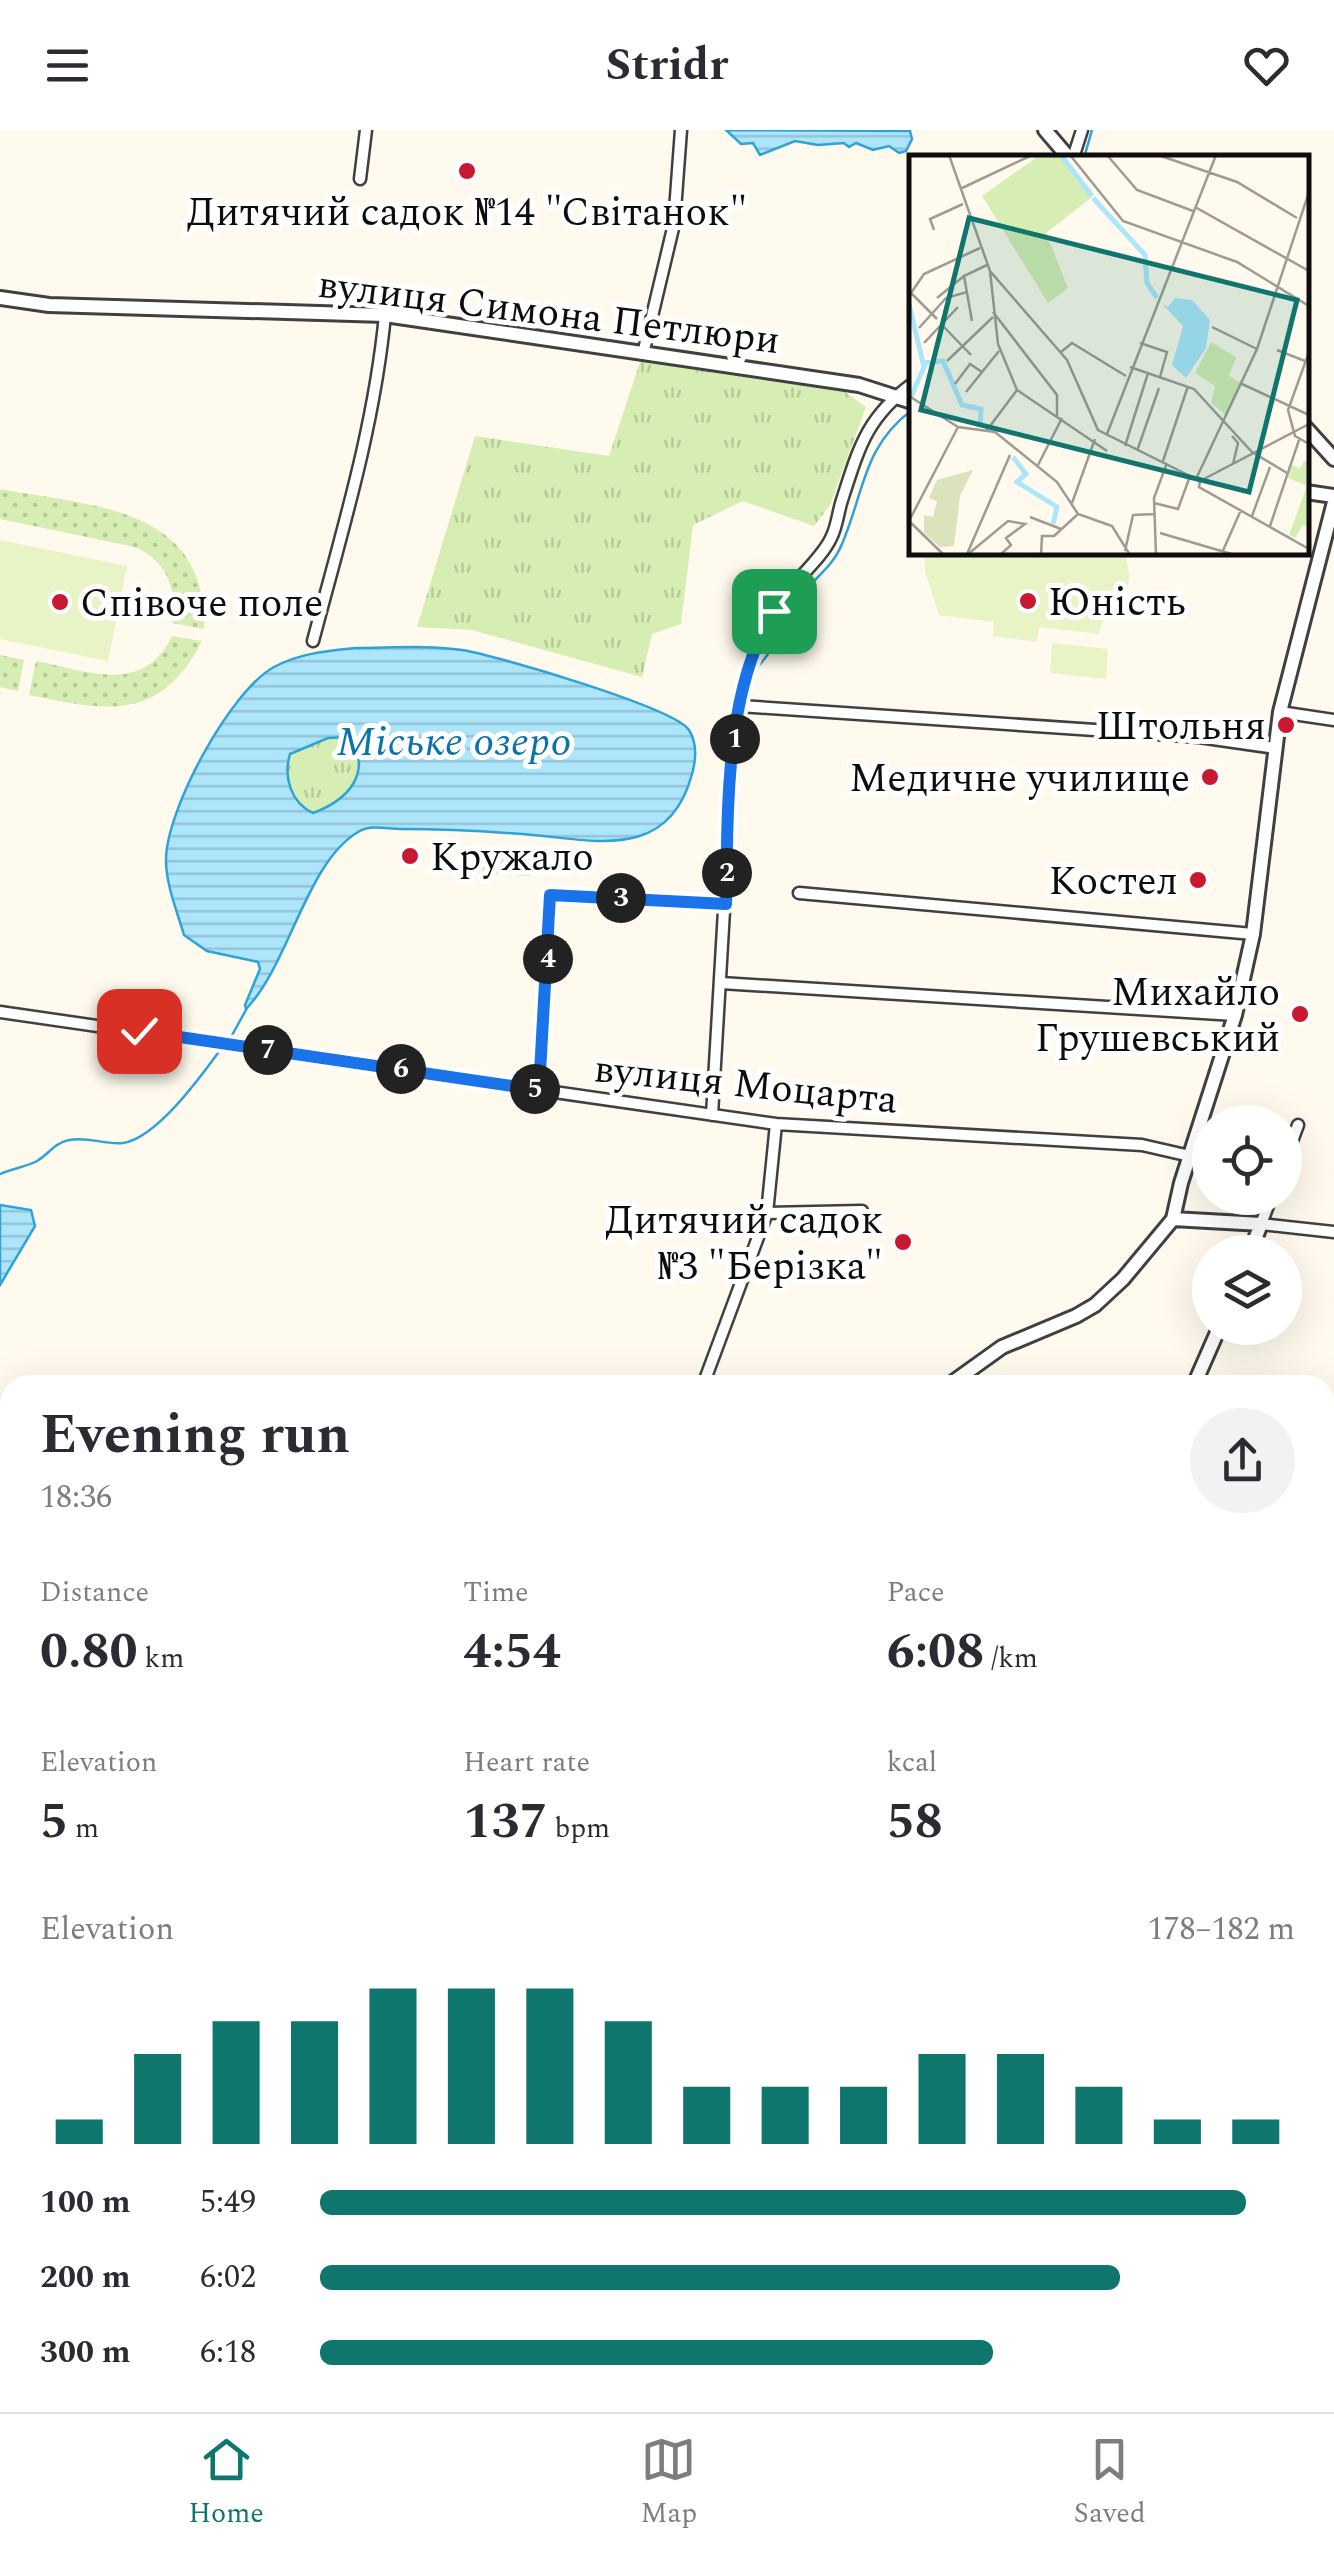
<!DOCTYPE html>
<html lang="en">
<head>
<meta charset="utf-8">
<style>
	body { margin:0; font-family:Spectral,serif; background:#f2f2f3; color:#2b2b33; height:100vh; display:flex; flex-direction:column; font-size:38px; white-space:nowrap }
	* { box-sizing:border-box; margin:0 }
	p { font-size:32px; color:#7c7c81 }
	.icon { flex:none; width:55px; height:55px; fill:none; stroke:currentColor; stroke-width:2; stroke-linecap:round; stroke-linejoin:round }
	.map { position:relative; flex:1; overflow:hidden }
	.side { position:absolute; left:0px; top:1245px; width:1335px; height:1038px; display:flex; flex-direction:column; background:#fff; border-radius:30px 30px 0 0; box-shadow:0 10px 40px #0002 }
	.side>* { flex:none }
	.buttons { position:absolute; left:1192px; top:975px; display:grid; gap:20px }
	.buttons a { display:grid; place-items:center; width:110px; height:110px; border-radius:50%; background:#fff; box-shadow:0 10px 40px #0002; font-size:50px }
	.pin { position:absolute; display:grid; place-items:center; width:85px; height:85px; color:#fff; margin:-42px; border-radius:20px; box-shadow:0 5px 15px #0006 }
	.km { position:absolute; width:50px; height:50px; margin:-25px; border-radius:50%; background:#222; color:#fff; font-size:28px; line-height:50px; text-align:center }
	.round { display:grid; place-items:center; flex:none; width:105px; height:105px; border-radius:52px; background:#f2f2f3 }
	.headline { display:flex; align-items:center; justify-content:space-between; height:170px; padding:0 40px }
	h1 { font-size:55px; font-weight:700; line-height:75px }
	.figures { display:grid; grid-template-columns:repeat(3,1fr); gap:15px; height:170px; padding:10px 40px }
	.figures div { display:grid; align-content:center }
	.figures b { font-size:50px; font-weight:700 }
	.figures small { font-size:28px; font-weight:400 }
	.figures p { font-size:28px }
	.chart { height:280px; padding:20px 40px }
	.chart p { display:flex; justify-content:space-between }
	.chart svg { width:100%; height:180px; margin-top:10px; stroke:#0f766e; stroke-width:6 }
	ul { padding:0 40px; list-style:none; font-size:32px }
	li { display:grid; grid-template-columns:160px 120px 1fr; align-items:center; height:75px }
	li i { height:25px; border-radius:12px; background:#0f766e }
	header { display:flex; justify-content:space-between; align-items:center; height:130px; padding:0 40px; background:#fff; font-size:45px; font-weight:700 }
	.dock { display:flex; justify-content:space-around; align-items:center; height:140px; border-top:2px solid #e1e1e2; background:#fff; font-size:28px; color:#7c7c81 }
	.dock a { display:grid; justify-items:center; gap:5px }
	.dock .active { color:#0f766e }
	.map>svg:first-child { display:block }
	.grass { fill:url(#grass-dots) }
	.park { fill:url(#park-tufts) }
	.garden { fill:url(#garden-furrows) }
	.pitch { fill:#e8f3c6 }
	.water { fill:url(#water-rules); stroke:#2ea3d9; stroke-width:2.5; fill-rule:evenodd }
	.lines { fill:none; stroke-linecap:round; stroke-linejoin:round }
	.stream { stroke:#2ea3d9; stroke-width:2.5 }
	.minor-casing { stroke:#404040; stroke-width:15 }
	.tertiary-casing { stroke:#404040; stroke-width:18 }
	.minor { stroke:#fff; stroke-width:10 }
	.tertiary { stroke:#fff; stroke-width:12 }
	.route-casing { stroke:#fff; stroke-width:20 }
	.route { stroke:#1a73e8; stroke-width:12 }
	.poi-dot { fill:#c91931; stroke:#fff; stroke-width:4 }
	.labels { text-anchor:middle; stroke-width:10; stroke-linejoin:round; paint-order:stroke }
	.poi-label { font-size:40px; fill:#0d0d0d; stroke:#fff; text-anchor:end }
	.street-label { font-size:40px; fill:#0d0d0d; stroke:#fff }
	.water-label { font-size:42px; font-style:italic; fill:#0c72aa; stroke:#fff }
	.inset-river { fill:none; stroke:#ade5fb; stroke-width:5 }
	.inset-road { fill:none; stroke:#9e9b93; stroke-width:2.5 }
	.view { fill:#0f766e; fill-opacity:0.15; stroke:#0f766e; stroke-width:5 }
	.inset-edge { fill:none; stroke:#0d0d0d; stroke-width:5 }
</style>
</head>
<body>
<header><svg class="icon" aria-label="menu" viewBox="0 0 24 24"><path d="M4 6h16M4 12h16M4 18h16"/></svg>Stridr<svg class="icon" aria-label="heart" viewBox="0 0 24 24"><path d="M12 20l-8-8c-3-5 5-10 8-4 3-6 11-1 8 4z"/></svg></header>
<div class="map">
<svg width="1334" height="2282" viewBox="0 0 1334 2282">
	<defs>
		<pattern id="grass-dots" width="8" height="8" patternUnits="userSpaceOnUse" patternTransform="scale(2.5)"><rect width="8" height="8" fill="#d6edb3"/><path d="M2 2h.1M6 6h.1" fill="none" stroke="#b6ca99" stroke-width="1.8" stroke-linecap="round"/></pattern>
		<pattern id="park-tufts" width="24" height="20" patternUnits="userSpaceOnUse" patternTransform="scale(2.5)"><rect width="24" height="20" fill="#d6edb3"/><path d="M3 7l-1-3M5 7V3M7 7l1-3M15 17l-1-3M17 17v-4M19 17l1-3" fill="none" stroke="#b6ca99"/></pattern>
		<pattern id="garden-furrows" width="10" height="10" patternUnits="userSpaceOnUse" patternTransform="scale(2.5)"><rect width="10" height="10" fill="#d6edb3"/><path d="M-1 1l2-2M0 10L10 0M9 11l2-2" fill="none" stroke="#b6ca99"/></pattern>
		<pattern id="water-rules" width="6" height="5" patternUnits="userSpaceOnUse" patternTransform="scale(2.5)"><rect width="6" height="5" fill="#ade5fb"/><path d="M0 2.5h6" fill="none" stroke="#94c3d6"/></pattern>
	</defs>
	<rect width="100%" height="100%" fill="#fffaed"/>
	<!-- grass -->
	<path class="grass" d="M0,359C91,376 208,376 204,499L172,493C177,459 168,432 135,417L0,389Z
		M172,506L202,511C160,593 106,581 29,565L36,531C88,541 143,566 172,506Z
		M0,525L24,530L18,561L0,557Z"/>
	<!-- park -->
	<path class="park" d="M642,226L842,260L866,277L830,375L814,396L743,371L693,395L681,494L652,504L642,547L472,500L417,497L475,306L609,326Z
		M351,606C373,647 349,668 313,683C291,673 283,647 290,624L328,608Z
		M475,721L532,724L530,746L474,743Z"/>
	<!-- garden -->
	<path class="garden" d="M10,1728V2053L0,2063V1736Z"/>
	<!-- pitch -->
	<path class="pitch" d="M0,410L127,436L108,531L0,509Z
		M925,423H1124C1142,473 1106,468 1099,504L1039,497L1037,512L993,506L994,492L939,485L925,441Z
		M1052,513L1108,519L1106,549L1050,543Z"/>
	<!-- water -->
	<path class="water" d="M726,0L910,1L912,9L906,21L899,23L889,16L873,20L856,13L849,17L844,13L818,15L795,11L760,25L753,13L741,14Z
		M356,518C391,518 428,515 462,520C495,525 675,578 689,600C697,613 696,630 692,644C668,734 591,709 522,704C482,701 442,699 402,699C386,699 372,694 358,702C306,733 290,833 246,879L245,875L260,839L258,832L207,821L184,805C177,781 166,755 166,730C166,680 230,561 274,537C300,523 327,521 356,518ZM351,607C372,644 348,670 313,683C291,673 283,647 290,624L328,608Z
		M0,1075L31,1080L35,1096L0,1155Z"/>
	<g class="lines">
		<!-- stream -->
		<path class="stream" d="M1084,28L1092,0
			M754,540C776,521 783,491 799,468C813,449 833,437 842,414C864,363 863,316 912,280
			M231,907L247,878
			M0,1044C11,1039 26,1037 37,1031C49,1024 54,1013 69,1010C87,1006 105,1015 123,1013C156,1008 199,949 218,923
			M1325,1871L1334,1870
			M977,2272L981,2282"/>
		<defs>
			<path id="minor" d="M1073,28L1082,0
				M360,49L366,0
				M643,224L674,94L681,0
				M313,511C342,401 374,298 385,185
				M740,576L1199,607L1275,618
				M1280,582L1334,590
				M799,763L1253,804
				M721,853L1235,885
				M0,882L776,994L1142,1015L1190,1026
				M539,959L551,765L726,773
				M712,985L732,644C738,578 744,525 783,468C796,449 822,428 831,408C837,397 838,382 842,370C859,318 866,288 912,254
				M1285,1030L1298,995
				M1271,1068L1261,1094L1334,1102
				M767,1083L862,1081
				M703,1255L767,1083L776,994
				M1325,1387L1334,1389
				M1325,1796L1334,1788
				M1325,1806L1334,1810
				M1325,2217L1334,2194
				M279,2272L287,2282
				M434,2272L445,2282
				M533,2272L546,2282
				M723,2272L742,2282
				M908,2272L926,2282
				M550,2282L556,2272
				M1299,2282L1303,2272"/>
			<path id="tertiary" d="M1045,0L1069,28
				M0,168L49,175L385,185L859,255L912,272
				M1306,298L1334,329
				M1306,362L1334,366
				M1173,1089L1261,1094L1250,1122
				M949,1255L1002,1217L1076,1186L1095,1175L1123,1149L1173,1089L1181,1053L1235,885L1253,804L1280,582L1334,372
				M1194,1255L1219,1198
				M15,2282L28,2272"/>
		</defs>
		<!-- minor casing -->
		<use href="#minor" class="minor-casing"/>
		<!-- tertiary casing -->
		<use href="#tertiary" class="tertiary-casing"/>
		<!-- minor -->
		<use href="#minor" class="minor"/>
		<!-- tertiary -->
		<use href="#tertiary" class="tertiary"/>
	</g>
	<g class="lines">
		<defs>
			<path id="route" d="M139,901L539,960L550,765L726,774C728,681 724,561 774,481"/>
		</defs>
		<!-- route casing -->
		<use href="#route" class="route-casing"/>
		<!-- route -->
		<use href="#route" class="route"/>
	</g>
	<!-- markers -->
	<g class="poi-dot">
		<circle cx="467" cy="41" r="10"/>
		<circle cx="1028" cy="471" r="10"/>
		<circle cx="60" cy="472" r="10"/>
		<circle cx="1286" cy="595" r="10"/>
		<circle cx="1210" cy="647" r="10"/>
		<circle cx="410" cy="726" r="10"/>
		<circle cx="1198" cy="750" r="10"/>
		<circle cx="1300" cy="884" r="10"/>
		<circle cx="903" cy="1112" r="10"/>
	</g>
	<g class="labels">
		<!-- poi labels -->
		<g class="poi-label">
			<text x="467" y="95" text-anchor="middle">Дитячий садок №14 "Світанок"</text>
			<text x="1048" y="485" text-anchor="start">Юність</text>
			<text x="80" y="486" text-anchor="start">Співоче поле</text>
			<text x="1266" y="609">Штольня</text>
			<text x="1190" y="661">Медичне училище</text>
			<text x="430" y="740" text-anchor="start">Кружало</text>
			<text x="1178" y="764">Костел</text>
			<text x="1280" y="875">Михайло<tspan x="1280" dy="46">Грушевський</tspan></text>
			<text x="883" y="1103">Дитячий садок<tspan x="883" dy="46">№3 "Берізка"</tspan></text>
		</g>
		<!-- street labels -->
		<g class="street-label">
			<text transform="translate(549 181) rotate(7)" y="14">вулиця Симона Петлюри</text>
			<text transform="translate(746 953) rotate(6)" y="14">вулиця Моцарта</text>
		</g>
		<!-- water labels -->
		<g class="water-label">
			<text x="454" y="625">Міське озеро</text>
		</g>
	</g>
	<!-- overview -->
	<g transform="translate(909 25)">
		<rect width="400" height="400" fill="#fffaed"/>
		<path d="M64,315L51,341L45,391L31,392L15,378V360L24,362L28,346L20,343L28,325Z" fill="#dae3bc"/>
		<path d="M302,187L327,202L320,221L333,229L317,260L302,248L306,231L286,218ZM395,306L400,308V373L394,370L386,383L380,380L398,331L379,323L383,310L391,313Z" fill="#d6edb3"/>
		<path d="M131,0H154L183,42L137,78L159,133L139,148L73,41Z" fill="#d6edb3"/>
		<path d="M266,143L283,145L301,165L297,193L277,223L263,210L274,171L253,149L259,152Z" fill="#ade5fb"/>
		<path class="inset-river" d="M152,0L183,41M184,43L236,100L238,128L248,143M0,149L14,208L34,206L53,250L72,254L71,272M2,242L16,210M104,302L117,319L108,327L148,352L144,369"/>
		<path class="inset-road" d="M40,0L81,116L158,205L189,275L291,326M161,0L214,66L328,107L400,151M198,0L228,35L284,56M249,0L328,27L388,63M51,34L123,0M286,52L400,116M25,75L21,64L54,49M81,116L89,189L108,235L198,296M2,138L28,164M0,141L15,119L71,93M28,143L55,121M84,157L148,240V261M63,166L55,121L78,110M33,170L62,200M303,172L348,194M10,173L37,143L58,137M15,188L49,152M231,188L258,197L251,222M368,195L396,206M152,197L163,188L217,221M400,197L379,255L386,281L400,289M38,206L84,162M221,212L285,234L343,297L378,318M46,229L61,209L73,217M333,229L400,260M57,237L90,196M0,241L49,272L86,277L148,327L169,359L203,371L221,400M78,275L108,235M198,279L307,0M323,281L329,288L324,309M216,291L239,218M228,296L250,233M254,306L279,231M129,310L153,263M287,324L348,194L400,37M291,326L290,332L400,394M291,326L400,269M163,348L186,284M245,348L269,354L281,321M343,361L361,312M121,362L152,374M0,366L49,272M0,366L35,400M361,371L390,285M251,378L326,400M216,396L224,360L246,359M58,399L101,300M58,400L99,366L116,369L97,383L102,390L91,400M132,400L133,381H145L169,359M247,400L245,343L258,308M312,400L332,355"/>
		<path class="view" d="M60,63L388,145L340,337L12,255Z"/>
		<rect width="400" height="400" class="inset-edge"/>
	</g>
</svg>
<div class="buttons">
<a><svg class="icon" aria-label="locate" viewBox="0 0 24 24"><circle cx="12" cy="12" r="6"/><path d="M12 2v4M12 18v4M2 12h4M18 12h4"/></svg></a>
<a><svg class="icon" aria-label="layers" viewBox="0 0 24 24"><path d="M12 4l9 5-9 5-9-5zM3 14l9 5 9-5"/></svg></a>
</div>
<div class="pin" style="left:774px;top:481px;background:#1e9e55"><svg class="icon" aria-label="arrive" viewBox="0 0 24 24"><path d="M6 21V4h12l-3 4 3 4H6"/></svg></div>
<div class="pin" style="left:139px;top:901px;background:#d93025"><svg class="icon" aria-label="check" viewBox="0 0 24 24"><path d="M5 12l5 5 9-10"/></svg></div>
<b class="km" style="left:735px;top:609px">1</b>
<b class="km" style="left:727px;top:743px">2</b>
<b class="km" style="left:621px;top:768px">3</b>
<b class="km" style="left:548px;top:829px">4</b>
<b class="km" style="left:535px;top:959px">5</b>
<b class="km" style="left:401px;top:939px">6</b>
<b class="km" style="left:268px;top:920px">7</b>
<section class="side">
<div class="headline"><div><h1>Evening run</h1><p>18:36</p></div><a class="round"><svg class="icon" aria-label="share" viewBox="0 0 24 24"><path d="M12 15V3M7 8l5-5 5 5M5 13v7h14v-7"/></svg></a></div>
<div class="figures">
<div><p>Distance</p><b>0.80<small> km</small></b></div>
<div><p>Time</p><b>4:54</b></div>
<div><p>Pace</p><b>6:08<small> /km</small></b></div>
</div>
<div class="figures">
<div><p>Elevation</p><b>5<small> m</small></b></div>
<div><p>Heart rate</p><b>137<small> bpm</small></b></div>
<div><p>kcal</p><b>58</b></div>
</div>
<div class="chart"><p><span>Elevation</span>178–182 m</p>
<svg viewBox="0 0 160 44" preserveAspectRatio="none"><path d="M5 44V38M15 44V22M25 44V14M35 44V14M45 44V6M55 44V6M65 44V6M75 44V14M85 44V30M95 44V30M105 44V30M115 44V22M125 44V22M135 44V30M145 44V38M155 44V38"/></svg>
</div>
<ul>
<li><b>100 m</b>5:49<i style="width:95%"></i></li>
<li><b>200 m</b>6:02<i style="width:82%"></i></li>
<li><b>300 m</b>6:18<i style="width:69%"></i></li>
</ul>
</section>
</div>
<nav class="dock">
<a class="active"><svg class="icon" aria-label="home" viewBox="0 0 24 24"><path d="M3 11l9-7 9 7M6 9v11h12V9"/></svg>Home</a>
<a><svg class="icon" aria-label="map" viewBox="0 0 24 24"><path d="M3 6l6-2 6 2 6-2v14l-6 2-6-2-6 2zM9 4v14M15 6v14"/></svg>Map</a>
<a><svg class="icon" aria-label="saved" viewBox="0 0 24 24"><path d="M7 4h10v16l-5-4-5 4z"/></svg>Saved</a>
</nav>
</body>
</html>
